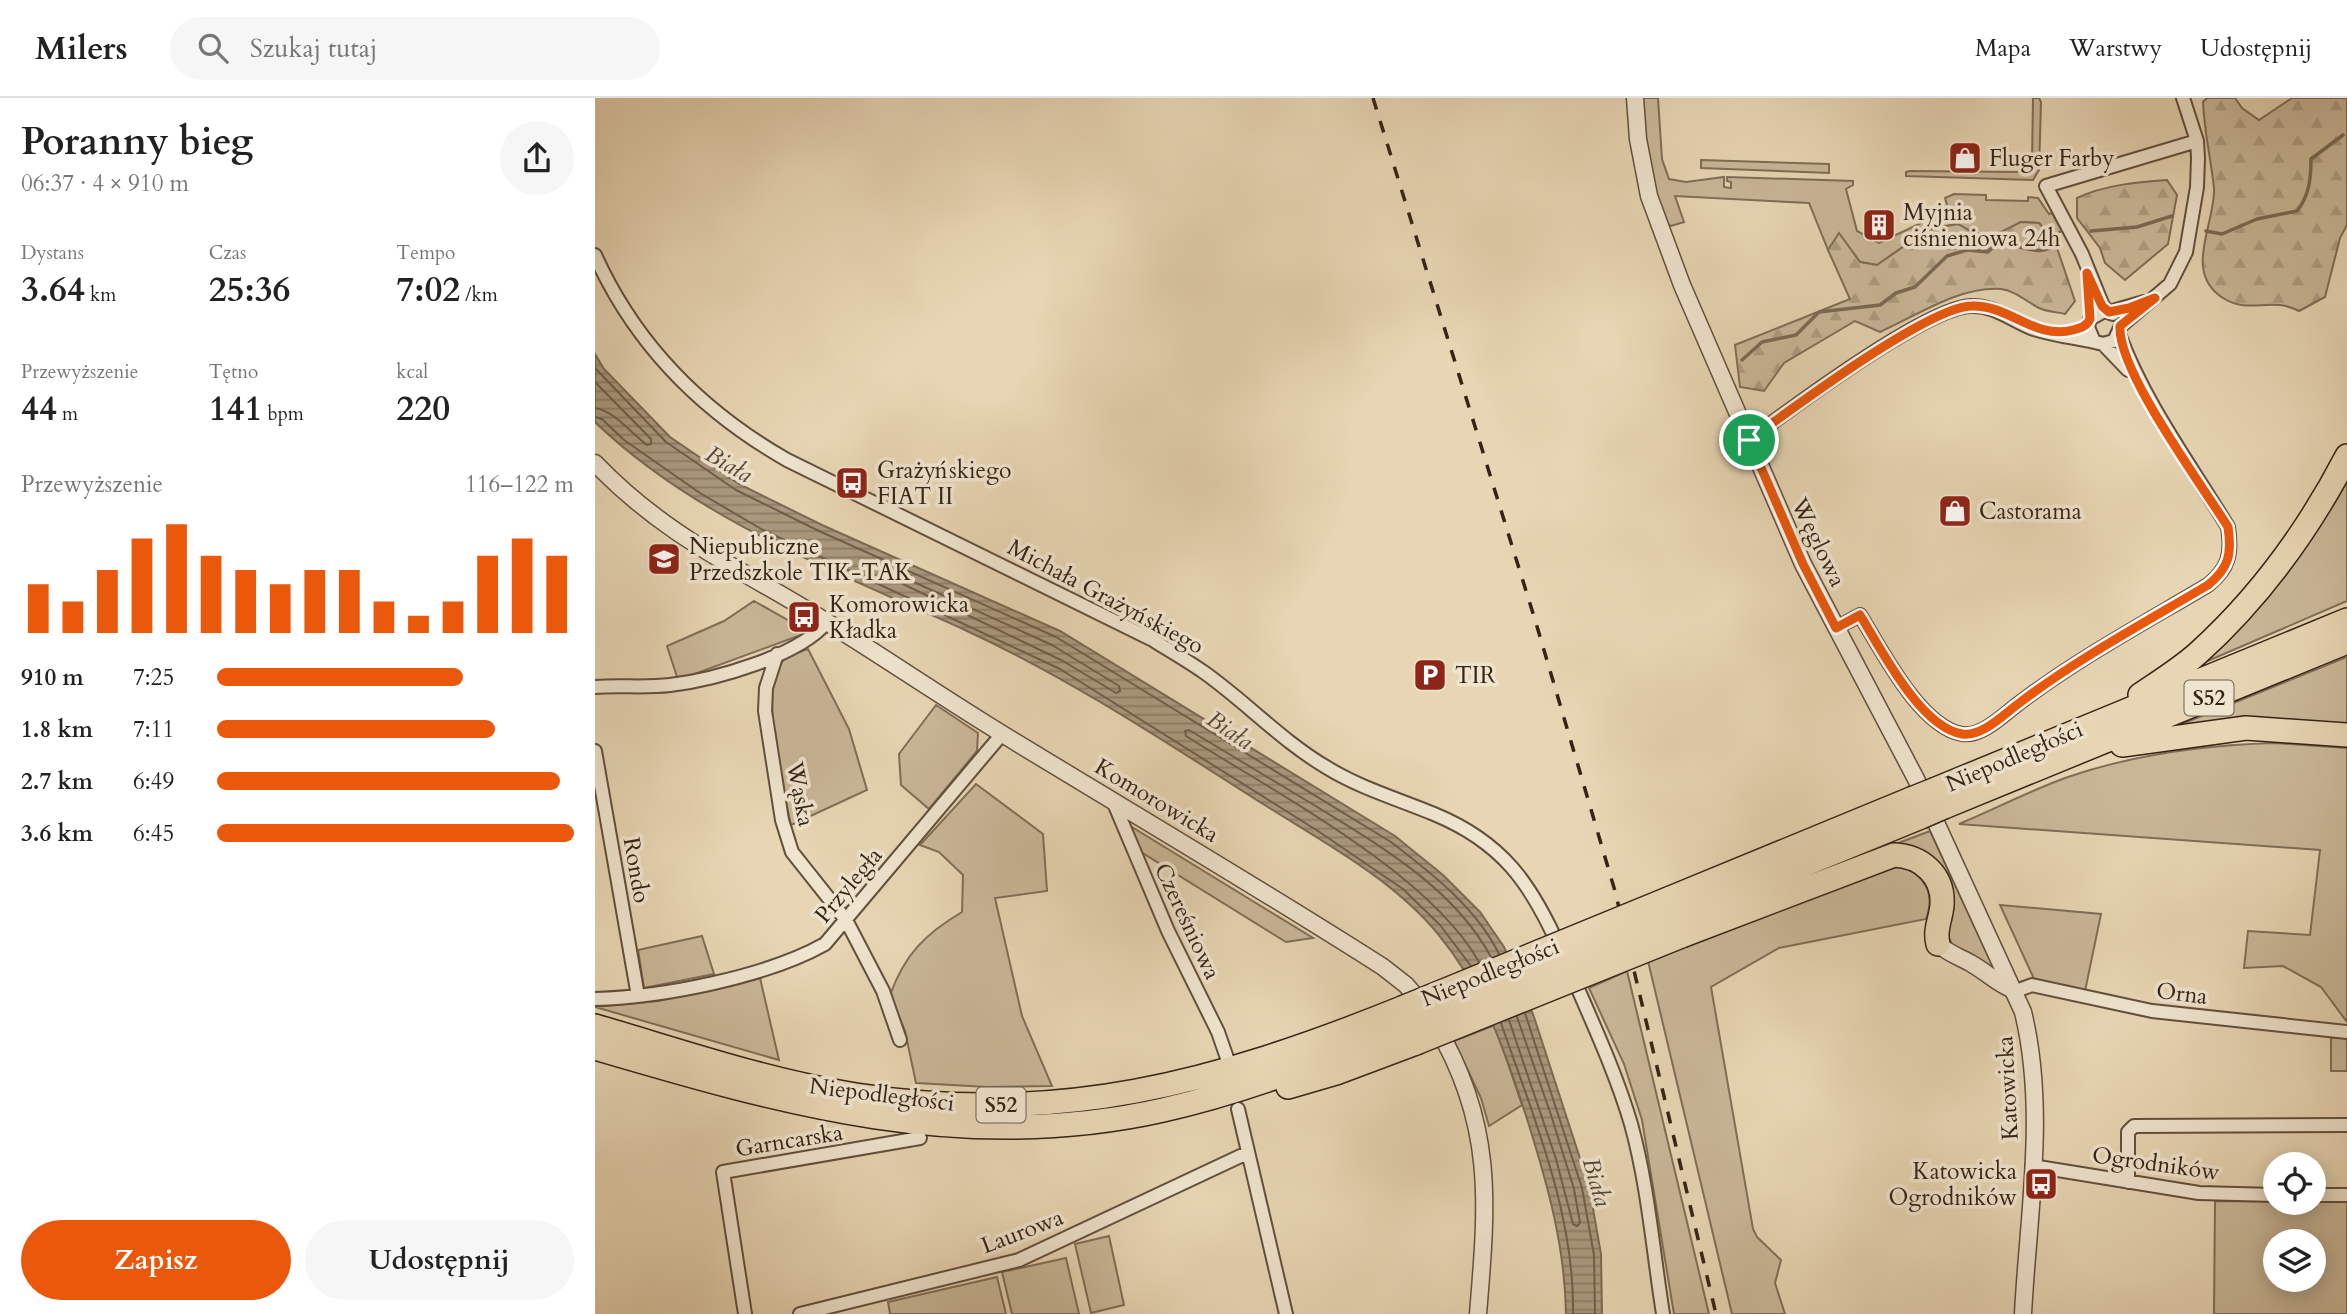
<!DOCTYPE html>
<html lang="pl">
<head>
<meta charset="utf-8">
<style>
	body { margin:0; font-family:Cardo,serif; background:#f6f6f6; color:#222; height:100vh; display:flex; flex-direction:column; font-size:26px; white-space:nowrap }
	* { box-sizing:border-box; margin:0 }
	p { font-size:23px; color:#767676 }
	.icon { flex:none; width:38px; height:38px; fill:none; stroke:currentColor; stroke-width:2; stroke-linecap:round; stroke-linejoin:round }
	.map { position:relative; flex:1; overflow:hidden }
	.panel { display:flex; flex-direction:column; background:#fff; width:595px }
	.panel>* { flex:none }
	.tools { position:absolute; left:1668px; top:1054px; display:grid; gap:14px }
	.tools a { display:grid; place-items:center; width:63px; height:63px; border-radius:50%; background:#fff; box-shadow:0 4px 18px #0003; font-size:35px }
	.pin { position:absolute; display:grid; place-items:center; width:60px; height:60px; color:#fff; margin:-30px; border:4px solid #fff; border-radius:50%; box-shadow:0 2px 7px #0007 }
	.round { display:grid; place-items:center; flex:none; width:74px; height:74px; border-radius:37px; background:#f6f6f6 }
	.headline { display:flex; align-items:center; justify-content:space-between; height:119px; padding:0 21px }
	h1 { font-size:38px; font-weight:700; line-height:52px }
	.metrics { display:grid; grid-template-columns:repeat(3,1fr); gap:10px; height:119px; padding:7px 21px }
	.metrics div { display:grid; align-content:center }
	.metrics b { font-size:35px; font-weight:700 }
	.metrics small { font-size:19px; font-weight:400 }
	.metrics p { font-size:19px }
	.chart { height:196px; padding:14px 21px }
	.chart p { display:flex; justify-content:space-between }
	.chart svg { width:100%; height:126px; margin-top:7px; stroke:#ea580c; stroke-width:6 }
	.action { display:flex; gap:14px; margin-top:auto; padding:14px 21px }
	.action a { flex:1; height:80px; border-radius:42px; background:#ea580c; color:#fff; font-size:28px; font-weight:700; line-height:80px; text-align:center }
	.action a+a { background:#f6f6f6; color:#222 }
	ul { padding:0 21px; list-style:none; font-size:23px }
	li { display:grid; grid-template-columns:112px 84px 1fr; align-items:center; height:52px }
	li i { height:18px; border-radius:9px; background:#ea580c }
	header { display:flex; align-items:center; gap:42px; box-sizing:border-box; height:98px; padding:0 35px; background:#fff; border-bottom:2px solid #e0e0e0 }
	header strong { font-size:33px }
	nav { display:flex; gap:38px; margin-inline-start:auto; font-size:24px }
	.search { width:490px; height:63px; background:#f6f6f6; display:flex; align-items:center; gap:18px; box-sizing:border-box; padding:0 24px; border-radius:38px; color:#767676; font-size:26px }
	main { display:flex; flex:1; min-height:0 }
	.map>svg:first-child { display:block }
	.green { fill:#c9b798; stroke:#7f6e57; stroke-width:2; fill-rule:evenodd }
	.forest { fill:url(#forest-firs); stroke:#7f6e57; stroke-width:2 }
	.water { fill:url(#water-rules); stroke:#7b6a54; stroke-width:2 }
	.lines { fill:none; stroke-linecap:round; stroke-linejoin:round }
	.shore { stroke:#705e4a; stroke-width:2 }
	.stream { stroke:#7b6a54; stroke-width:3.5 }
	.minor-casing { stroke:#62503d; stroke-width:16 }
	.tertiary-casing { stroke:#62503d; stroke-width:19 }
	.motorway-casing { stroke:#352416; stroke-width:26 }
	.minor { stroke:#efe4ce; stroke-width:12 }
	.tertiary { stroke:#efe4ce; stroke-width:16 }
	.motorway { stroke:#e7d5b3; stroke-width:23 }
	.rail { stroke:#352416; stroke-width:3.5; stroke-dasharray:12 12; stroke-linecap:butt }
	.motorway-bridge-casing { stroke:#352416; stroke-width:26; stroke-linecap:butt }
	.motorway-bridge { stroke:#e7d5b3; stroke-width:23 }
	.route-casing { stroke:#fff; stroke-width:14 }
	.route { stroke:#ea580c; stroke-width:9 }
	.labels { text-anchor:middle; stroke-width:7; stroke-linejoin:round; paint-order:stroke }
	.shield { fill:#efe4ce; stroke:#6d5e4d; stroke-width:2 }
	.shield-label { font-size:21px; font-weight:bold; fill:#352416 }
	.poi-label { font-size:23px; fill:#352416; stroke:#efe4ce; text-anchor:start }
	.street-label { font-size:23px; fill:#352416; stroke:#efe4ce }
	.water-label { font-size:24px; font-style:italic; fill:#584735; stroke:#efe4ce }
</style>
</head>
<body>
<header>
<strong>Milers</strong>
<div class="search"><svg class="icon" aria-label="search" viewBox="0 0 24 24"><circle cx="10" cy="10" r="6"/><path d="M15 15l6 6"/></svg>Szukaj tutaj</div>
<nav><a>Mapa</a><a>Warstwy</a><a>Udostępnij</a></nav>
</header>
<main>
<section class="panel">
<div class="headline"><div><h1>Poranny bieg</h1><p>06:37 · 4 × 910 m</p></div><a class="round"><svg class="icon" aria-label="share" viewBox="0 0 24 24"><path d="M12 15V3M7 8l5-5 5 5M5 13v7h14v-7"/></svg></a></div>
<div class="metrics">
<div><p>Dystans</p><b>3.64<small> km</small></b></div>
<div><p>Czas</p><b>25:36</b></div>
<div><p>Tempo</p><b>7:02<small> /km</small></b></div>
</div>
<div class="metrics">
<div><p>Przewyższenie</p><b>44<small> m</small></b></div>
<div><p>Tętno</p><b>141<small> bpm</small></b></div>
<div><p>kcal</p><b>220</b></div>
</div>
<div class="chart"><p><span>Przewyższenie</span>116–122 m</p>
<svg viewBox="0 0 160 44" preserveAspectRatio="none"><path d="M5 44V27M15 44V33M25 44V22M35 44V11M45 44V6M55 44V17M65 44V22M75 44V27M85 44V22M95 44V22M105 44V33M115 44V38M125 44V33M135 44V17M145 44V11M155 44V17"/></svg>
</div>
<ul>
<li><b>910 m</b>7:25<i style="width:69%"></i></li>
<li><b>1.8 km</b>7:11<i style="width:78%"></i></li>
<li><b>2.7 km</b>6:49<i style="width:96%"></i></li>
<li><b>3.6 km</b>6:45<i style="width:100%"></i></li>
</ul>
<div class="action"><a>Zapisz</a><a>Udostępnij</a></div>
</section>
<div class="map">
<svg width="1752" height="1216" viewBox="0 0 1752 1216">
	<defs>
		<pattern id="forest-firs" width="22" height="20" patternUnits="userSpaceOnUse" patternTransform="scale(1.75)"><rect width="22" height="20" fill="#c9b798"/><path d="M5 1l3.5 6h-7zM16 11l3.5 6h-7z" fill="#ad9d82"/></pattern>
		<pattern id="water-rules" width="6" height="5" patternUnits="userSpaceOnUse" patternTransform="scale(1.75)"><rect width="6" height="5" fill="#aa997e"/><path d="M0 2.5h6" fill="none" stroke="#8b7d66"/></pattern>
	</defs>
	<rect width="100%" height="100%" fill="#e7d5b3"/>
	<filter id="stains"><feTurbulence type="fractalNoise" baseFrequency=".00286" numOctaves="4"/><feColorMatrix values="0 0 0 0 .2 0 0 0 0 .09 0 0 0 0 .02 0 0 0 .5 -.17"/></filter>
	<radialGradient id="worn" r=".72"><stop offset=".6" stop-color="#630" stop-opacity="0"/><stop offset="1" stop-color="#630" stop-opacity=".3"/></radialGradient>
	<!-- green -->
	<path class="green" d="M1047,0H1063L1067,61L1074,81L1091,84L1129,79V89L1136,90V84L1132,83V79L1258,83V87L1251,91L1262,133L1284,145L1341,118L1352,107L1350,100L1359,96L1391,97V102L1433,103V99L1443,100L1454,116L1457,115L1467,133L1455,138L1444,125L1426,124L1404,136L1383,138L1363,126L1334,131L1282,167L1265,164L1244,136L1233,152L1214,105L1080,98L1089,124L1076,128C1054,118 1048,25 1047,0Z
		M1438,0H1444L1446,4L1444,72L1438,82L1311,78V74L1315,73L1425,74L1426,65L1437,64Z
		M1106,62L1234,66V75L1106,70Z
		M1752,381V503L1594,571Z
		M159,503L214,534L83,582L72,548L129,523Z
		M213,551L254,631L272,692L196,727C188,692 168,603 182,571C188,558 202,555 213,551Z
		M1752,559V628L1572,632Z
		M341,607L383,635L382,653L334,711L306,687L304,656Z
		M1680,645L1752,650V924L1726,889L1688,868L1649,870L1653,833L1715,837L1725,752L1364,726C1400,711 1436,692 1473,679C1540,656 1610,647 1680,645Z
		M381,686L448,736L452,793L400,800L427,918L457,988L393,989L321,985L310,933L295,897C310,856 330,836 367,814L368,777L344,754L325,747Z
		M532,726L718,840L691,844L546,754Z
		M1335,733L1401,875L1357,846L1353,838L1356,809L1298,747Z
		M1306,766C1329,779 1341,794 1331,821L1184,850L1116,889L1158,1131L1162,1139L1186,1162L1180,1185L1190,1216H1137L1053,863Z
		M1405,807L1506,816L1490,893L1439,881Z
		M107,838L119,876L49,890L43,852Z
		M1032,873L1114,1216H1079L1047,1022L1029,966L994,890Z
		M165,880L184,962L0,909L63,903Z
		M900,927L927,1007L894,1028L886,1000L859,943Z
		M1736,940H1752V973H1736Z
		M1620,1103L1752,1104V1216H1619ZM1680,1143H1718V1181H1680Z
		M514,1138L529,1207L496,1215L480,1146Z
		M471,1160L484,1216H417L407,1174Z
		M402,1179L411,1216H295L293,1204Z"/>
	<!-- forest -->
	<path class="forest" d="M1612,0H1640L1647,10L1664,22L1697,0H1752V127L1745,140L1730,199L1704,213C1676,198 1654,217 1628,200C1587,174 1621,125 1619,90C1616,61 1609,33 1608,4Z
		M1572,82L1582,97L1573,146L1530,182L1510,165L1505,150L1482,120V100C1509,87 1543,84 1572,82Z
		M1426,124L1444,125L1460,144L1480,203L1470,216C1462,214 1452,214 1444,210C1432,204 1421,193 1406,191C1365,188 1321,218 1285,234L1260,223L1189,265L1169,293L1145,289L1140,247L1255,201L1233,152L1244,135L1265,164L1282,167L1334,131L1363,126C1391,143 1397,139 1426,124Z"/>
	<!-- water -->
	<path class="water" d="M0,256L9,271L75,339L144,386L227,427L465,533L800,738L848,777L885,814L909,849L938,916L994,1088L1006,1156L1007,1216H971C970,1149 953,1088 933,1024C911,955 890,893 843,836C798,781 728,744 668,706C572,645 476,581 372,533C243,474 103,423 0,324Z"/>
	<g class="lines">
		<!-- shore -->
		<path class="shore" d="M0,270L71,344L141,392L224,433L461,539L796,744C837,776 881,809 904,856
			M0,284L56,341V346L52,347C37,336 18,312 0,310
			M0,319L7,321L29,342L105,395L168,432L465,571L723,733L808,791L845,827L876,868
			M310,480L457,547L524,588L525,593L521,595L468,563L308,486L306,482Z
			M884,864C833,774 679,694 591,638L590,633L594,632C636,657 677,682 719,707C785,748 858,789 896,859
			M930,915L987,1090L999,1157L1000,1216
			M914,922L961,1061L978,1126L982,1128L985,1125L979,1091L956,1017L922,919
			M906,925C938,1018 980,1116 978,1216"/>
		<!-- stream -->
		<path class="stream" d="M1496,133L1542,129L1577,118
			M1611,133L1627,136L1662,121L1702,113C1714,98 1716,81 1716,61L1748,37
			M1147,262L1167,244L1201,237L1224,214L1285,207L1301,195L1320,189L1352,158L1372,152L1393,154C1412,131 1440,168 1463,144"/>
		<defs>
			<path id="minor" d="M0,157C40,246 108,314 192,362L556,541C574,552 593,563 610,575C652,605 687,643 731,669C765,690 803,701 839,716C907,744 936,785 965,851
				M1549,204L1514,214L1508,208L1487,156L1451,88L1602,43
				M1498,241L1493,229L1495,221L1509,213L1518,216
				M1508,246L1533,272
				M1154,342C1194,312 1332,209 1376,208C1399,207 1416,222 1436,230C1459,238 1485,240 1508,246L1519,243L1526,228L1575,186L1591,154L1602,89L1603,60L1602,43L1588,0
				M1241,530L1265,517C1286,551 1325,629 1367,636C1387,639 1408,617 1423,606C1482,561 1549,525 1613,487C1634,470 1637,456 1633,429C1595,366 1550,306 1524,236
				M182,556L171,590L170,613L187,722L197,754L251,822L288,893L305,942
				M0,589C25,587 50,590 75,587C119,582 204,558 232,524
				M0,653L43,898
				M518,703L573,833L623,934L632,960
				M977,877C998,926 1021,975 1036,1026C1053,1087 1058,1153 1068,1216
				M1421,893L1437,887L1557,913L1752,934
				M0,901C68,899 171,879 230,846L407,636
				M643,1011L691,1216
				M1437,1068L1604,1095L1680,1097
				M1533,1084V1034L1539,1028L1752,1027
				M1718,1097H1752
				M150,1216L128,1074L325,1040
				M205,1216L424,1162L652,1055"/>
			<path id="tertiary" d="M1040,0L1043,41L1054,98L1087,187L1208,466L1321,681L1428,914C1452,1012 1433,1117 1428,1216
				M0,365C74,442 148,471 235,526C293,562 350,601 409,637C535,714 663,789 788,869L811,887L830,909
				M1343,846C1354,856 1365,859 1377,866C1393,875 1403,887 1421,893
				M841,928C900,1027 892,1107 883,1216"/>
			<path id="motorway" d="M1545,597C1564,584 1585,571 1602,556C1663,501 1714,431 1752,358
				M1527,647L1651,630L1752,637
				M1341,691L1752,522
				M1349,709L1752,544
				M1073,801L1316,701
				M1081,819L1326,719
				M1089,837L1299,757C1327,758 1349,778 1347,807C1346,821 1339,832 1343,846
				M0,928C86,953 172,983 261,997C463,1028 621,985 807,910
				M0,950C190,1006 368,1057 568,1012C652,993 733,961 813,928
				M693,989L741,975L821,945"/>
		</defs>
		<!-- minor casing -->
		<use href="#minor" class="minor-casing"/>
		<!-- tertiary casing -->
		<use href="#tertiary" class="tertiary-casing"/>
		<!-- motorway casing -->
		<use href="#motorway" class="motorway-casing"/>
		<!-- minor -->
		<use href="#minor" class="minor"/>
		<!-- tertiary -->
		<use href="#tertiary" class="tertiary"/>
		<!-- motorway -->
		<use href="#motorway" class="motorway"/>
		<!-- rail -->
		<path class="rail" d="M778,0L941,525L1020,793L1121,1216"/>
		<defs>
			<path id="motorway-bridge" d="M1316,701L1341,691
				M1326,719L1349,709
				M807,910L1073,801
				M813,928L1081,819
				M821,945L1089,837"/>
		</defs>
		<!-- motorway-bridge casing -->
		<use href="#motorway-bridge" class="motorway-bridge-casing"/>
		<!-- motorway-bridge -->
		<use href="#motorway-bridge" class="motorway-bridge"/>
	</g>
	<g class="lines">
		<defs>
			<path id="route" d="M1492,175L1507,208L1514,214L1534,210L1560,200L1525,228C1522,272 1607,387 1633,429C1637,456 1634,470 1613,487C1549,525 1482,561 1423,606C1408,617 1387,639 1367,636C1325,629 1286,551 1265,517L1241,530L1208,466L1154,342C1194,313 1334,208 1377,208C1415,207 1439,242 1478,232C1486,230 1492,228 1495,221Z"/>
		</defs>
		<!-- route casing -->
		<use href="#route" class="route-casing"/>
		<!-- route -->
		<use href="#route" class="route"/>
	</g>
	<!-- icons -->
	<defs>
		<symbol id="shop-square" viewBox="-11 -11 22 22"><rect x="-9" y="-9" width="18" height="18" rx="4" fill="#8f2418" stroke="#efe4ce"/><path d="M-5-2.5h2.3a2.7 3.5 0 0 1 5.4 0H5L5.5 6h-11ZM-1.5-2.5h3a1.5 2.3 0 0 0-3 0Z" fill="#fff"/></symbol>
		<symbol id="building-square" viewBox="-11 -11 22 22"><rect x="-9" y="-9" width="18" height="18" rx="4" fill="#8f2418" stroke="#efe4ce"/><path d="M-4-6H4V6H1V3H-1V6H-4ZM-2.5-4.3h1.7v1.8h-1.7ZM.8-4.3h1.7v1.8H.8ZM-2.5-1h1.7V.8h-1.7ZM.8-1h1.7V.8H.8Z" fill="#fff"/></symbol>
		<symbol id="bus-square" viewBox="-11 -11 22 22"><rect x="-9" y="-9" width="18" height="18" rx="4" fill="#8f2418" stroke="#efe4ce"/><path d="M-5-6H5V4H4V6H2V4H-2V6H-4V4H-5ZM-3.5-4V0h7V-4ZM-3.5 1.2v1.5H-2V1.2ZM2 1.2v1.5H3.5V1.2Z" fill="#fff"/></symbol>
		<symbol id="school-square" viewBox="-11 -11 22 22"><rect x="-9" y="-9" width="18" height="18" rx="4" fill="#8f2418" stroke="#efe4ce"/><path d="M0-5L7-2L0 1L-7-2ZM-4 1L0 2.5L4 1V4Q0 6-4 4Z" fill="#fff"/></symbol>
		<symbol id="parking-square" viewBox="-11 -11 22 22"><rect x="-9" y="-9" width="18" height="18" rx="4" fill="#8f2418" stroke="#efe4ce"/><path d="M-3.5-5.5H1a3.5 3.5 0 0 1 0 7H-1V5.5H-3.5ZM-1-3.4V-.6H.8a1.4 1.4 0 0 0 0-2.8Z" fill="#fff"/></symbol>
	</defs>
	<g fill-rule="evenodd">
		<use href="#shop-square" x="1351" y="41" width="38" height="38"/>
		<use href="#building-square" x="1265" y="108" width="38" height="38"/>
		<use href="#bus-square" x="238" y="366" width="38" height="38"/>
		<use href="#shop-square" x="1341" y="394" width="38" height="38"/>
		<use href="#school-square" x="50" y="442" width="38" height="38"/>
		<use href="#bus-square" x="190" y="500" width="38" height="38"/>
		<use href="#parking-square" x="816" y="558" width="38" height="38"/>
		<use href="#bus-square" x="1427" y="1067" width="38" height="38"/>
	</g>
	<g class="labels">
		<!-- shield labels -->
		<g class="shield">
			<rect x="1589.5" y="582.5" width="49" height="35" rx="5"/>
			<rect x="381.5" y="989.5" width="49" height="35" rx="5"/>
		</g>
		<g class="shield-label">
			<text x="1614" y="607">S52</text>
			<text x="406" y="1014">S52</text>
		</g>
		<!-- poi labels -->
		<g class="poi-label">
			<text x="1394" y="68">Fluger Farby</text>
			<text x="1308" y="122">Myjnia<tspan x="1308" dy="26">ciśnieniowa 24h</tspan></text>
			<text x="282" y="380">Grażyńskiego<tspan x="282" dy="26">FIAT II</tspan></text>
			<text x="1384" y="421">Castorama</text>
			<text x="94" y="456">Niepubliczne<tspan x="94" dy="26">Przedszkole TIK-TAK</tspan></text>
			<text x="234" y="514">Komorowicka<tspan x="234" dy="26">Kładka</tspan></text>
			<text x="860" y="585">TIR</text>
			<text x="1422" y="1081" text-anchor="end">Katowicka<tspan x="1422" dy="26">Ogrodników</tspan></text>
		</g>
		<!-- street labels -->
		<g class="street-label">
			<text transform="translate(1224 444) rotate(64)" y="8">Węglowa</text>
			<text transform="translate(511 498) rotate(28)" y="8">Michała Grażyńskiego</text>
			<text transform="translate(1419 658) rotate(-23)" y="8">Niepodległości</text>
			<text transform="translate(206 696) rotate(79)" y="8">Wąska</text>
			<text transform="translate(562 702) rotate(31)" y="8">Komorowicka</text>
			<text transform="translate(42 772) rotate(80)" y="8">Rondo</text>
			<text transform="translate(253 787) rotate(-50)" y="8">Przyległa</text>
			<text transform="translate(593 823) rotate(65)" y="8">Czereśniowa</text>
			<text transform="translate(895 874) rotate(-22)" y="8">Niepodległości</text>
			<text transform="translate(1587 895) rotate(7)" y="8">Orna</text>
			<text transform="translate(1412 990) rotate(-93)" y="8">Katowicka</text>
			<text transform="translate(287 996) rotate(7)" y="8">Niepodległości</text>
			<text transform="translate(194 1042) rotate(-9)" y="8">Garncarska</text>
			<text transform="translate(1561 1065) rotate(8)" y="8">Ogrodników</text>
			<text transform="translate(427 1133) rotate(-21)" y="8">Laurowa</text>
		</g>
		<!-- water labels -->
		<g class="water-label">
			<text transform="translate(134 366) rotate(30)" y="8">Biała</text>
			<text transform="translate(635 632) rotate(34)" y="8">Biała</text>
			<text transform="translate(1002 1084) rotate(74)" y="8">Biała</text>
		</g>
	</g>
	<rect width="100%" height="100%" filter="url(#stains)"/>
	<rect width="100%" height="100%" fill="url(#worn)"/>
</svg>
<div class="tools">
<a><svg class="icon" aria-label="locate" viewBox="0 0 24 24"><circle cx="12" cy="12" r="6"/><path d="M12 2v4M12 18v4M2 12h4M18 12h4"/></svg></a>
<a><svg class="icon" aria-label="layers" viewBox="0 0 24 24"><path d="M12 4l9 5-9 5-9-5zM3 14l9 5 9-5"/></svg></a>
</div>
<div class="pin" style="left:1154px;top:342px;background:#1e9e55"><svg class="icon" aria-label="arrive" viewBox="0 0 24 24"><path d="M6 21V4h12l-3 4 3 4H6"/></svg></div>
</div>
</main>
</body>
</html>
